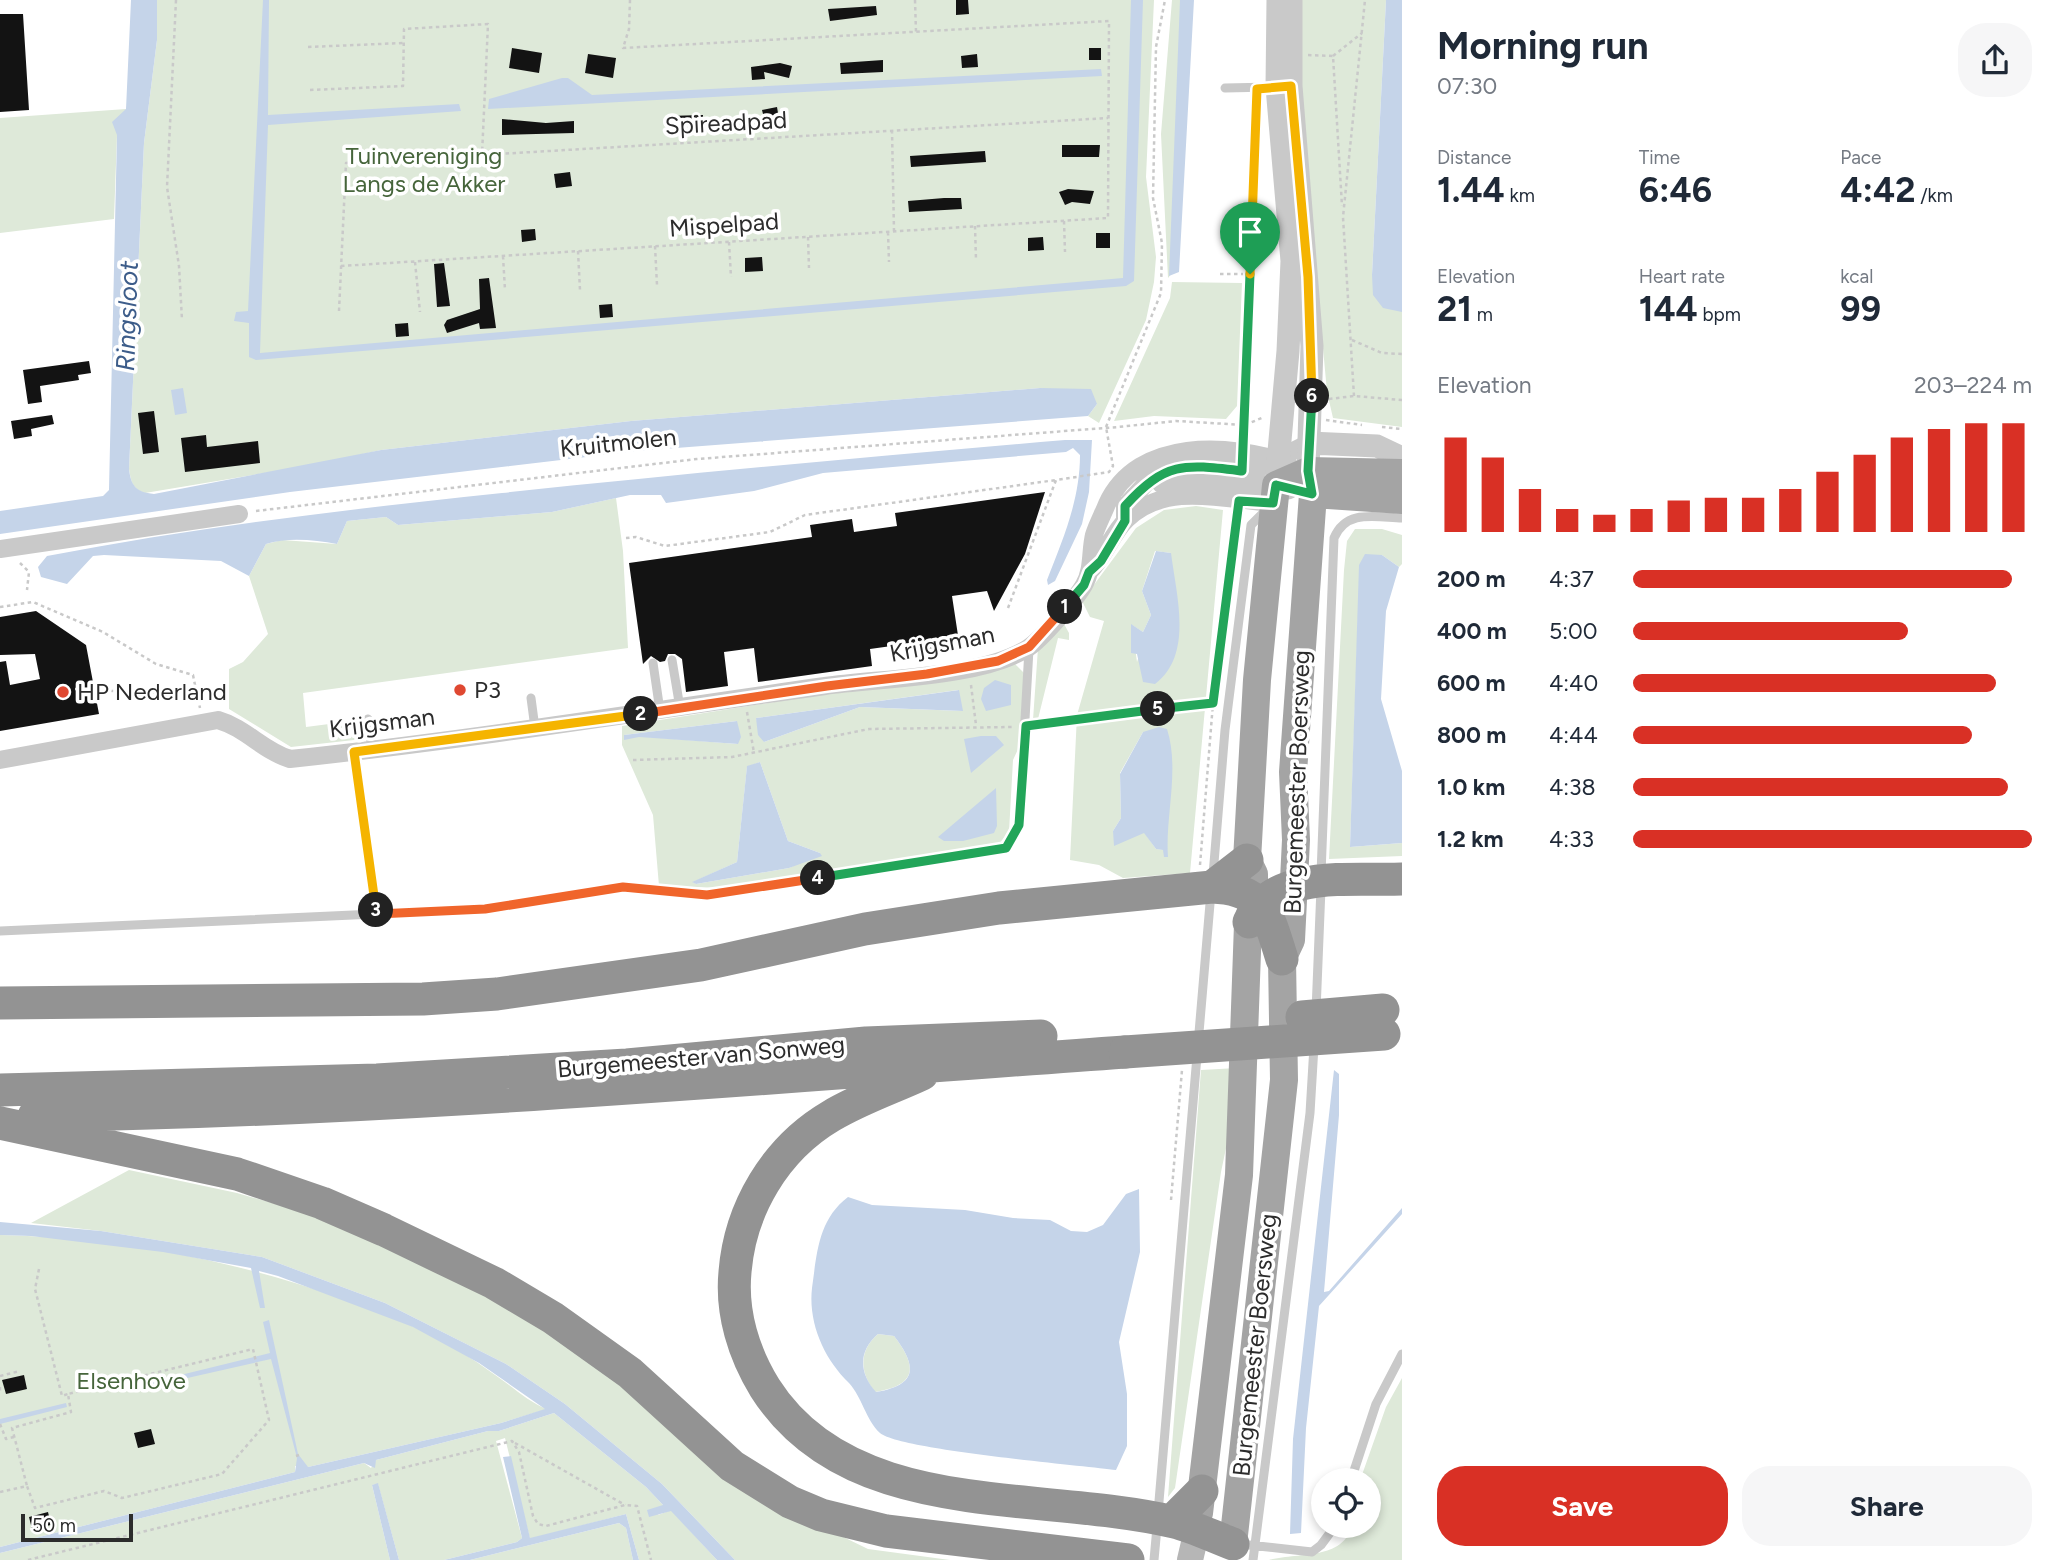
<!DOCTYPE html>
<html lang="en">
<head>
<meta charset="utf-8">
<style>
	body { margin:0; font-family:Figtree,sans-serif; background:#f6f6f7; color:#1f2937; height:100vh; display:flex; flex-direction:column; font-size:26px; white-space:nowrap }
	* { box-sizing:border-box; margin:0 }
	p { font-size:23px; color:#747a83 }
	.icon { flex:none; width:38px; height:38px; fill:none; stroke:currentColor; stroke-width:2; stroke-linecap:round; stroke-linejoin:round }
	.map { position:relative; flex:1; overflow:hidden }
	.sheet { display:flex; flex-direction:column; background:#fff; width:665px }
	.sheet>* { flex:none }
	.controls { position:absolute; left:1311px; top:1468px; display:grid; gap:14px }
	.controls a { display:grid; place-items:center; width:70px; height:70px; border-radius:50%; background:#fff; box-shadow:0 4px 10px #0003; font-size:35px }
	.scale { position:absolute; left:21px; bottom:18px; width:112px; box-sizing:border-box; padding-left:7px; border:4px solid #2c2c2c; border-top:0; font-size:19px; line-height:24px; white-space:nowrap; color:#2c2c2c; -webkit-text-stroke:5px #fff; paint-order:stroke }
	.pin { position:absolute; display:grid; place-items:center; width:60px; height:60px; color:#fff; margin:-72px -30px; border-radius:50% 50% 50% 0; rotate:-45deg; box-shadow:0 0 7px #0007 }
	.pin .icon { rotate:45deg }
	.km { position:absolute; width:35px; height:35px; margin:-18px; border-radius:50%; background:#222; color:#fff; font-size:19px; line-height:35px; text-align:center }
	.round { display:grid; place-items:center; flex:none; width:74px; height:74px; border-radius:28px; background:#f6f6f7 }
	.overview { display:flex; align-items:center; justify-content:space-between; height:119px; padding:0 35px }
	h1 { font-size:38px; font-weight:700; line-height:52px }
	.metrics { display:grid; grid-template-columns:repeat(3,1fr); gap:10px; height:119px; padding:7px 35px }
	.metrics div { display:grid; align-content:center }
	.metrics b { font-size:35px; font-weight:700 }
	.metrics small { font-size:19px; font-weight:400 }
	.metrics p { font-size:19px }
	.chart { height:196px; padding:14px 35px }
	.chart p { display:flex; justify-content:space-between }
	.chart svg { width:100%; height:126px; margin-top:7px; stroke:#d93025; stroke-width:6 }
	.button { display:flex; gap:14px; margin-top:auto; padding:14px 35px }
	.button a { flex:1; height:80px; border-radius:28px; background:#d93025; color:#fff; font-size:28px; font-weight:700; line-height:80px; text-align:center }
	.button a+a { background:#f6f6f7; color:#1f2937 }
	ul { padding:0 35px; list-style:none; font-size:23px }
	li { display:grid; grid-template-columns:112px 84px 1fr; align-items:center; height:52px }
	li i { height:18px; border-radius:9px; background:#d93025 }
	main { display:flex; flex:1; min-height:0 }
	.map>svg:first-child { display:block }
	.green { fill:#dee9d9; fill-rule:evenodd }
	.water { fill:#c5d4e9; fill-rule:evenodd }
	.building { fill:#131313 }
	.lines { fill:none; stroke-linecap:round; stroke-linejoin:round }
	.path { stroke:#c9c9c9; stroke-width:2.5; stroke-dasharray:3.5 3.5; stroke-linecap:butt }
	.service { stroke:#c9c9c9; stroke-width:9 }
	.minor { stroke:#c9c9c9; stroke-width:18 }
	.tertiary { stroke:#c9c9c9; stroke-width:23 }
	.secondary { stroke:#b6b6b6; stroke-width:26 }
	.primary { stroke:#a4a4a4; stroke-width:28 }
	.motorway { stroke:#939393; stroke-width:33 }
	.motorway-bridge { stroke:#939393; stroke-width:33 }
	.split-1-casing { stroke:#fff; stroke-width:14 }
	.split-2-casing { stroke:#fff; stroke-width:14 }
	.split-3-casing { stroke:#fff; stroke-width:14 }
	.split-4-casing { stroke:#fff; stroke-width:14 }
	.split-5-casing { stroke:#fff; stroke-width:14 }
	.split-6-casing { stroke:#fff; stroke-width:14 }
	.split-7-casing { stroke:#fff; stroke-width:14 }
	.split-1 { stroke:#22a559; stroke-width:9 }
	.split-2 { stroke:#f0652b; stroke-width:9 }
	.split-3 { stroke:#f5b400; stroke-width:9 }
	.split-4 { stroke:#f0652b; stroke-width:9 }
	.split-5 { stroke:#22a559; stroke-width:9 }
	.split-6 { stroke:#22a559; stroke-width:9 }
	.split-7 { stroke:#f5b400; stroke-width:9 }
	.poi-dot { fill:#df4831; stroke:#fff; stroke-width:2.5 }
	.labels { text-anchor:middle; stroke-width:7; stroke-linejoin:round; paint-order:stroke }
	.street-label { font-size:24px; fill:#2c2c2c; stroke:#fff }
	.park-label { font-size:24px; fill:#46653b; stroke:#fff }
	.poi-label { font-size:24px; fill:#2c2c2c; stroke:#fff; text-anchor:start }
	.water-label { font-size:26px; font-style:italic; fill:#3d5d8a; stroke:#fff }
</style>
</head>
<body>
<main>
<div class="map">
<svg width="1402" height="1560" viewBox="0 0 1402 1560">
	<rect width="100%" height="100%" fill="#fff"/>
	<!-- green -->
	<path class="green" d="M157,0H1154L1146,177L1156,257L1154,282L1146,320L1099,423L1088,416L1097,404L1040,388L631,421L381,450L313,465L145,493C132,489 131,481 129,469L144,143L157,40Z
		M1172,0H1185L1172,273L1168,278L1161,134Z
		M1298,0H1386L1372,275L1402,304V427L1333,418L1327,392L1314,249L1304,185Z
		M126,109L117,135L114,219L0,233V118Z
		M1172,282L1242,283L1237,406L1226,419L1154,416L1114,421L1170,298Z
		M616,498L623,551L628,648L303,693L306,727L360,720L363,739L291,747L229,709V669L243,662L268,634L249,576L266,544L282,540L337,544L347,521L386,517L398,525L552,512Z
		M1196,506L1223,510L1190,873L1123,878L1099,865L1070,860L1077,715L1104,621L1090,617L1082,601L1136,528L1164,510ZM1155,551L1171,553L1137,662L1132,625L1143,632L1151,615L1142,591ZM1143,732L1167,825V850L1156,849L1144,832L1113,831L1121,818L1120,773Z
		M1355,529H1382L1402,535V564L1399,567L1382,555L1358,617L1350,847L1402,843V856L1329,859L1344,570L1347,541Z
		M1064,624L1069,633V640L1058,638L1038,719L1033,720L1038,648Z
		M1015,664L1024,673L1020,745L1013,760L1009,832L997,846L722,888L659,886L653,815L622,745V726ZM958,690L962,711L860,707L764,742L756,718ZM737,721V744L624,735ZM760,762L788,841L820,853L789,868L696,884L693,882L737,862L747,767Z
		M1237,1068L1234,1110L1221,1172L1175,1488L1168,1497L1201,1070Z
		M129,1170L237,1193L318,1216L411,1255L555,1333L753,1493L868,1549L950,1560H735L662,1484L565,1404L506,1364L385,1303L262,1257L101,1231L31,1223Z
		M0,1235C141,1238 282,1270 412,1326C442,1339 472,1358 498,1377C513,1387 530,1403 547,1409L501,1423L308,1467L295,1466V1472L0,1547Z
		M878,1334L894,1336C918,1367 917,1385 875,1392C860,1373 858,1351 878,1334Z
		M1402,1378V1560H1269C1301,1552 1342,1560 1352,1526H1368V1480H1361L1363,1472L1386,1407Z
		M554,1413L646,1487L664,1506L658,1515L671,1510L717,1560H639L626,1514L530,1539L505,1438L496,1441L522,1538L517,1542L444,1560H399L378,1484L372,1485L390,1560H0V1553L364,1463L371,1468L376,1460L488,1431H499Z
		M619,1523L626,1528L633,1560H470Z"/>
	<!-- water -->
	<path class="water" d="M131,0H157V40L144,143L129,469C131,486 136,492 154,494L381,450L631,421L1040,388L1091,389L1097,404L1088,416L637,451L290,492L0,534V511L103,496L109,490L117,135L112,122L126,109Z
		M263,0H269L268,115L459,104L461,111L268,125L260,353L1123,278L1131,0H1143L1134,281L1126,286L256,360L249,357V323L234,321L236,312L248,311Z
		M1180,0H1194L1179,272L1169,276Z
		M1386,0H1402V312L1383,308L1373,295L1372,275Z
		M1101,69L1102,76L488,109L489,99L562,78H568L592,95Z
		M183,388L187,413L175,415L171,390Z
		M1065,440H1092L1089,492L1082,524L1055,581L1048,585L1047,580C1063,539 1080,500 1080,455L1073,448L1066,452L823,473L754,491L666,503L661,495H630L552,512L398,525L386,517L347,521L337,544C314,540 289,537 266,544L249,576L221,561L104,555L93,556L67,584L41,577L38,567L47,556C197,527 350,509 502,493C689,473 877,456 1065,440Z
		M1156,551L1171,553C1176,594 1194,655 1155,684L1143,682L1137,654L1131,653V624L1143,632L1151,615L1142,591Z
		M1365,554L1382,555L1399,567L1386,611L1381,699L1402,771V843L1350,847L1359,565Z
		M995,680L1011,685V705L986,711L981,699L984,688Z
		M959,690L963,711L860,707L764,742L758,735L756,718Z
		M737,721L741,737L738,744L639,737L624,740V735Z
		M1159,727L1167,729C1180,769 1165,817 1168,857H1164L1163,850L1156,849L1144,833L1114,846L1113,831L1121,818L1120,774L1143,732Z
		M981,736H996L1004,745L971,773L964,739Z
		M760,762L788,841L820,853L822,856L789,868L696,884L692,882L737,862L747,766Z
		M996,788L997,826L994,833L963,841H944L938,837Z
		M1334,1070L1339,1074V1115L1324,1292L1329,1291L1402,1208V1214L1319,1306L1306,1428L1301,1533L1290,1534L1293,1439Z
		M1139,1189L1140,1252L1119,1342L1127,1394V1446L1116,1470C1079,1465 900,1450 880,1433C866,1420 862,1397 849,1383C824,1359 808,1323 812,1288C817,1253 818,1220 848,1197L872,1205L965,1210L1013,1218L1050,1220L1071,1231L1087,1232L1103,1225L1126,1194ZM878,1334L894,1336C918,1367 917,1385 876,1392C859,1373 858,1351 878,1334Z
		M0,1222L101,1231L262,1257L385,1303L506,1364L565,1404L662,1484L735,1560H717L671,1511L649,1517L647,1510L663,1505L646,1487L554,1413L499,1431H488L376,1460L375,1468L364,1463L0,1553V1547L295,1472L297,1458L271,1359L152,1386V1382L270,1353L263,1322L269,1320L298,1454L308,1467L501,1423L545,1409L479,1363L413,1327L278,1276L259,1271L265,1308H260L251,1268L163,1252L31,1236L0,1235Z
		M66,1403L67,1407L0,1424V1419Z
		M511,1456L530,1538L626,1514L639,1560H633L626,1528L619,1523L470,1560H444L517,1542L522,1538L503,1457Z
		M378,1483L399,1560H390L372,1485Z"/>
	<!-- building -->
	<path class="building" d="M956,0H968L969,14L956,15Z
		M876,6L877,15L830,21L828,9Z
		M0,14H23L29,110L0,112Z
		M512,48L542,53L539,73L509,68Z
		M1089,48H1101V60H1089Z
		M588,54L616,58L613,78L585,73Z
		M977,54L978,67L962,68L961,56Z
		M883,60V72L841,74L840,63Z
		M780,63L792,66L789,78L764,72L765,79L752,80L751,67Z
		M777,107L779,119L765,122L762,110Z
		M703,115V125L667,127L668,116Z
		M502,119L546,123L574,121V133L502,135Z
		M1062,145H1100L1099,157H1062Z
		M985,151L986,162L911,167L910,156Z
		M570,172L572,186L556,188L554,174Z
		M1068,189L1094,191L1090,204L1072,202L1065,205L1059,192Z
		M944,198H961L962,209L909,212L908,201Z
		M535,229L536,240L522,242L521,230Z
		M1096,233H1110V248H1096Z
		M1043,237L1044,250L1028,251V238Z
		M762,257L763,271L745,272V258Z
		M444,263L450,306L437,307L434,264Z
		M489,278L496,328L480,329L479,323L447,333L444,325L447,320L480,309L479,279Z
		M612,304L613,317L600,318L599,305Z
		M408,323L409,336L396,337L395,324Z
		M89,361L91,373L78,375L79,380L40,386L42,402L28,404L23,370Z
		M154,411L159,452L143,454L138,413Z
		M52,415L54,424L31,429L32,436L14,439L11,421Z
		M206,435L207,447L258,441L260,463L185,472L181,438Z
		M1045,492L1025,554L994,611L987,591L952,596L959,642L934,655L915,658L913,643L870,649L872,666L758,682L754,648L724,652L728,686L686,692L682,659L675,654H668L665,661L660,662L651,656L643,664L629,563L812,537L810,525L852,519L854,532L897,526L895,513Z
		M36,611L86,645L99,714L0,731V662L6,661L10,685L40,679L35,654L0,655V617Z
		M24,1375L27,1389L6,1394L2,1380Z
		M151,1429L155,1444L138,1448L134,1433Z
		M48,1512L51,1525L32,1529L29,1517Z"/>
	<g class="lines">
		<!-- path -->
		<path class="path" d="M176,0L167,187L179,266L182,320
			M915,0L916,32
			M308,47L403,43
			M1308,55L1333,56L1342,206
			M1333,56L1362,33
			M310,90L403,86L404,29L488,24L482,155
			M892,130L894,231
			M1064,221L1065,252
			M975,226L976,260
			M888,232L889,262
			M808,237L809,268
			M729,242L731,277
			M655,246L657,285
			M578,251L580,290
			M503,256L505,290
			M415,262L420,312
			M341,266L1108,218L1109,21L623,48L629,29L630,0
			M1220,274H1250
			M339,311L346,163L1108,118
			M1352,340L1382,353L1402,354
			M1354,396L1343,217L1365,0
			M1329,399L1354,396L1402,400
			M1326,420L1362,425
			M1106,427L1161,293L1162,243L1153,198L1156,47L1165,0
			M1382,427L1402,429
			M1244,437L1257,98
			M256,511L697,459L1118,427L1176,421L1245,425L1264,417
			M626,538L636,537L665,546L770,532L805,515L1056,480
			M20,563L29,572L27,590
			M0,607L33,602L103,632L156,664L193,675L197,695
			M1008,608L1056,480L1109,472L1113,466L1106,427
			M971,685L976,725
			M75,689L197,695L200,708
			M747,712L754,753
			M1036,724L1213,703
			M633,760L732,757L869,729L1012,727
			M1200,865L1213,703L1232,539L1239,514
			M1171,1200L1182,1070
			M39,1269L35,1289L62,1396L68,1394
			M0,1376L20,1371
			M0,1387V1394
			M0,1424L6,1439L14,1437
			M515,1443L625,1505
			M296,1456L299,1455
			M0,1492L27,1486L35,1508L104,1491L122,1498L222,1474L269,1420L253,1349L68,1394L71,1412L12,1428L27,1486
			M28,1560L512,1441L519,1452L533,1516L538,1524L546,1526L625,1505L637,1506L651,1560"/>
		<!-- service -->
		<path class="service" d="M1225,88L1276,87
			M672,660L680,708
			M653,663L660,711
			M531,698L535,728
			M368,719L372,750
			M354,752L377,914
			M1321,874L1334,538C1346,509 1375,517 1402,518
			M1213,875L1225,730L1251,525L1267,509
			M0,931L485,909L623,887L707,895L1006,847L1019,825L1029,649
			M1316,1011L1321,888
			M1351,1480L1376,1404L1402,1354
			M1158,1513L1211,892
			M1249,1545L1312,1552L1321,1545L1335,1526
			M1154,1560L1157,1527
			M1253,1560L1310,1113L1314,1046"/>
		<!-- minor -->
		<path class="minor" d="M1161,484L1189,479L1276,485
			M1125,521V506L1148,481L1178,468L1194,466L1255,470L1309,443
			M0,549L239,514
			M1089,572C1105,557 1111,534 1127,519C1166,481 1226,500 1273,503
			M0,760L218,720C246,728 263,751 290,759C469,740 647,711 825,686C881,678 981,678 1028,648C1042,639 1076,599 1084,585C1093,570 1090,551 1094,535C1097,525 1103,514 1107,504C1138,437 1230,443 1288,463"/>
		<!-- tertiary -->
		<path class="tertiary" d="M1278,0L1277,87L1292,261L1288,351L1276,485L1288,488
			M1291,0V86L1312,346L1308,471L1311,486
			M1309,443L1377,446L1402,458"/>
		<!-- secondary -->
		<path class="secondary" d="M1190,1560L1197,1530"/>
		<!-- primary -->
		<path class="primary" d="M1199,1513L1239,1175L1248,924L1254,897V874L1247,860L1257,680L1276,485L1308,471L1402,473
			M1233,1544L1284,1080L1282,959L1291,940L1296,840L1293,772L1313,494L1402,500"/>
		<!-- motorway -->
		<path class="motorway" d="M1212,887L1247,860
			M1249,922C1274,869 1351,881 1402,879
			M0,1003L423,999L497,994L701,965L865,929L999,908L1212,887C1265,889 1268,915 1282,959
			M922,1074C892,1088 859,1099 831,1116C775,1149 740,1209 735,1272C731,1313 744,1354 765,1388C849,1521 1039,1490 1174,1522C1194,1527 1214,1537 1233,1544
			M0,1090L377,1080L627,1065L866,1043L1041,1036
			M34,1116C398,1110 761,1078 1125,1052
			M0,1123L237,1174L322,1203L384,1230L494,1283L553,1318L630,1373L732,1466L790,1502L821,1515L886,1531L1128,1560
			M1172,1521L1202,1491"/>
		<!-- motorway-bridge -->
		<path class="motorway-bridge" d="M1302,1017L1383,1010
			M1125,1052L1384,1034"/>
	</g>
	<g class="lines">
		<defs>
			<path id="split-1" d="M1065,607L1084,585L1089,572L1101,561L1125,521V506C1166,461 1184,464 1242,471L1250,274"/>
			<path id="split-2" d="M641,714L827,686L927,674L998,661L1029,647L1065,607"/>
			<path id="split-3" d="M376,910L354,752L641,714"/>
			<path id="split-4" d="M376,910L377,914L485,909L623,887L707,895L818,878"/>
			<path id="split-5" d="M818,878L1006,848L1019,825L1026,726L1158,709"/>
			<path id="split-6" d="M1158,709L1213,703L1239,501L1273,503L1276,485L1312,494L1308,471L1312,396"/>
			<path id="split-7" d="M1250,274L1257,89L1291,86L1308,277L1312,396"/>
		</defs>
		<!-- split-1 casing -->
		<use href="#split-1" class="split-1-casing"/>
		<!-- split-2 casing -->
		<use href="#split-2" class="split-2-casing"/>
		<!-- split-3 casing -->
		<use href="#split-3" class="split-3-casing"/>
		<!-- split-4 casing -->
		<use href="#split-4" class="split-4-casing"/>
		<!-- split-5 casing -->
		<use href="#split-5" class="split-5-casing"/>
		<!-- split-6 casing -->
		<use href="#split-6" class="split-6-casing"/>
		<!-- split-7 casing -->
		<use href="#split-7" class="split-7-casing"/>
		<!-- split-1 -->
		<use href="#split-1" class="split-1"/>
		<!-- split-2 -->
		<use href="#split-2" class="split-2"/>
		<!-- split-3 -->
		<use href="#split-3" class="split-3"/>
		<!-- split-4 -->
		<use href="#split-4" class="split-4"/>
		<!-- split-5 -->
		<use href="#split-5" class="split-5"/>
		<!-- split-6 -->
		<use href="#split-6" class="split-6"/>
		<!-- split-7 -->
		<use href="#split-7" class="split-7"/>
	</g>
	<!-- markers -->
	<g class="poi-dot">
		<circle cx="460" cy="690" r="7"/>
		<circle cx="63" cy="692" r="7"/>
	</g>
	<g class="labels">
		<!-- street labels -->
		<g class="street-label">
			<text transform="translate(726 123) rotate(-3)" y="8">Spireadpad</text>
			<text transform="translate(724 225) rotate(-4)" y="8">Mispelpad</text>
			<text transform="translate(618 443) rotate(-6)" y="8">Kruitmolen</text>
			<text transform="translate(942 644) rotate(-11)" y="8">Krijgsman</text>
			<text transform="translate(382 723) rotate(-7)" y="8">Krijgsman</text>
			<text transform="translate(1297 782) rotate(-88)" y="8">Burgemeester Boersweg</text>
			<text transform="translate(701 1057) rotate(-5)" y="8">Burgemeester van Sonweg</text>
			<text transform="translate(1255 1345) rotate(-84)" y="8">Burgemeester Boersweg</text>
		</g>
		<!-- park labels -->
		<g class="park-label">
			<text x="424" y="164">Tuinvereniging<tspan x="424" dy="28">Langs de Akker</tspan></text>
			<text x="131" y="1389">Elsenhove</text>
		</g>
		<!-- poi labels -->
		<g class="poi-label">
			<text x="474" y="698">P3</text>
			<text x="77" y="700">HP Nederland</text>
		</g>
		<!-- water labels -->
		<g class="water-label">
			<text transform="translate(127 316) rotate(-88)" y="9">Ringsloot</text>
		</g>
	</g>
</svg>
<div class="controls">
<a><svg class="icon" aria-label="locate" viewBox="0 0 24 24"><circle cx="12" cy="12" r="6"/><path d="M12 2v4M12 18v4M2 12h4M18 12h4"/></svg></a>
</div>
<div class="scale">50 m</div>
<div class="pin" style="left:1250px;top:274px;background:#1e9e55"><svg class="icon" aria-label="arrive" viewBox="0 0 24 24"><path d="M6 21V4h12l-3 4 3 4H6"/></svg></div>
<b class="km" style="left:1065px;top:607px">1</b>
<b class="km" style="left:641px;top:714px">2</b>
<b class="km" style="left:376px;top:910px">3</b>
<b class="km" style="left:818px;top:878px">4</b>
<b class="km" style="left:1158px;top:709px">5</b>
<b class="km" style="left:1312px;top:396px">6</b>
</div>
<section class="sheet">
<div class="overview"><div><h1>Morning run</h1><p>07:30</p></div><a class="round"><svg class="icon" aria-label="share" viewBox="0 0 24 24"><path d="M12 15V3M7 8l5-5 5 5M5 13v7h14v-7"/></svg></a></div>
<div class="metrics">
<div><p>Distance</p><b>1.44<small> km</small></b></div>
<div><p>Time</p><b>6:46</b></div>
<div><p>Pace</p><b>4:42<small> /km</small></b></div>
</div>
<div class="metrics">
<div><p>Elevation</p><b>21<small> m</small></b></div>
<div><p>Heart rate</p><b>144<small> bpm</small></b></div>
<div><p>kcal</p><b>99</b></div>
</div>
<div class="chart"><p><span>Elevation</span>203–224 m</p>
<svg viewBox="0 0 160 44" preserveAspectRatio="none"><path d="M5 44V11M15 44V18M25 44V29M35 44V36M45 44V38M55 44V36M65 44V33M75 44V32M85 44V32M95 44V29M105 44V23M115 44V17M125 44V11M135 44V8M145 44V6M155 44V6"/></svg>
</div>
<ul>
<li><b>200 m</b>4:37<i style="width:95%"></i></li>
<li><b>400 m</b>5:00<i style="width:69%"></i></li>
<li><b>600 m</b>4:40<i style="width:91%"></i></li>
<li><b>800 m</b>4:44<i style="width:85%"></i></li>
<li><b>1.0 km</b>4:38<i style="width:94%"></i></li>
<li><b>1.2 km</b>4:33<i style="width:100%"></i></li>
</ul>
<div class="button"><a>Save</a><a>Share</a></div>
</section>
</main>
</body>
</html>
